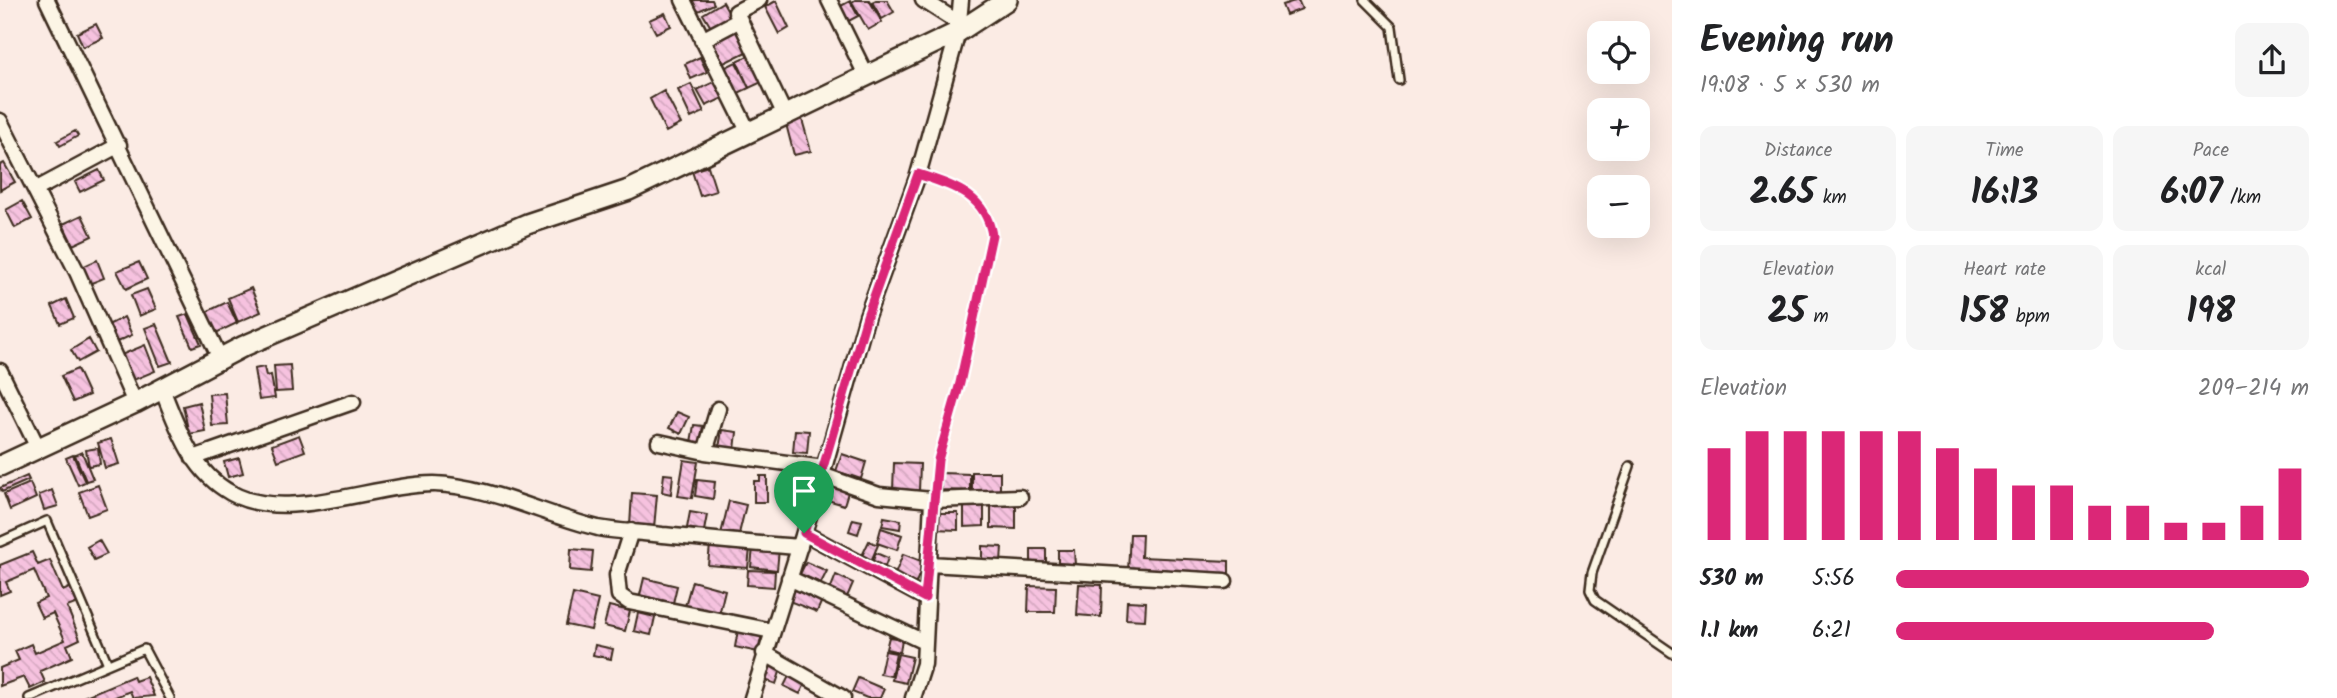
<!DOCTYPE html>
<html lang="en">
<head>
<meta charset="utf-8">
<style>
	body { margin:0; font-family:Kalam,sans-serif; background:#f6f6f6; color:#202124; height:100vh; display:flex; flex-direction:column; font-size:26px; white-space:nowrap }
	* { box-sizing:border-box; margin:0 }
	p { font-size:23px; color:#757577 }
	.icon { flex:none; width:38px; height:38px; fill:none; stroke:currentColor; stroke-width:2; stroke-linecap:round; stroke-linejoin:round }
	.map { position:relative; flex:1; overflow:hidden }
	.drawer { display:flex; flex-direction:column; background:#fff; width:665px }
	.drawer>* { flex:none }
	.tools { position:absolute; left:1587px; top:21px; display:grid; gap:14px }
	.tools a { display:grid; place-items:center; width:63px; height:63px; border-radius:14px; background:#fff; box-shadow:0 7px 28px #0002; font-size:35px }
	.pin { position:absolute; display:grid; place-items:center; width:60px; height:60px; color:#fff; margin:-72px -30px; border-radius:50% 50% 50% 0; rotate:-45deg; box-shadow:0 0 7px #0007 }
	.pin .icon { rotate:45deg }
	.round { display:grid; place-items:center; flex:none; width:74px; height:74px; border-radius:14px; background:#f6f6f6 }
	.overview { display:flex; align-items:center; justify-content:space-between; height:119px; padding:0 28px }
	h1 { font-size:38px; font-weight:700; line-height:52px }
	.figures { display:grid; grid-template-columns:repeat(3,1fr); gap:10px; height:119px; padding:7px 28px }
	.figures div { display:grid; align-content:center; border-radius:14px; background:#f6f6f6; text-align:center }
	.figures b { font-size:35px; font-weight:700 }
	.figures small { font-size:19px; font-weight:400 }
	.figures p { font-size:19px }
	.chart { height:196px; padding:14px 28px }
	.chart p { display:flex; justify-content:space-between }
	.chart svg { width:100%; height:126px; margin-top:7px; stroke:#db2777; stroke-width:6 }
	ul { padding:0 28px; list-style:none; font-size:23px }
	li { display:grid; grid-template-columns:112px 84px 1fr; align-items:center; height:52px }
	li i { height:18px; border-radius:9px; background:#db2777 }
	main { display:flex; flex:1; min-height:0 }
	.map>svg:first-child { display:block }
	.building { fill:url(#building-back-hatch); stroke:#3b2a1e; stroke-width:2 }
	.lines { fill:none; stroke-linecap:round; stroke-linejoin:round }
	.lane-casing { stroke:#3b2a1e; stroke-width:12 }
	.street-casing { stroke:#3b2a1e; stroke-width:19 }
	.secondary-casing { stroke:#3b2a1e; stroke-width:24 }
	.path { stroke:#3b2a1e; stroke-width:2.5; stroke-dasharray:5 5; stroke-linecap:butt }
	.lane { stroke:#fcf5e5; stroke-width:7 }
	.street { stroke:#fcf5e5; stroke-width:14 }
	.secondary { stroke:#fcf5e5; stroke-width:19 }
	.route-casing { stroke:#fff; stroke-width:14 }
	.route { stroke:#db2777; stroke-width:9 }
</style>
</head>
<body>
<main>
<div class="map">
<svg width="1672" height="698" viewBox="0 0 1672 698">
	<defs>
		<pattern id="building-back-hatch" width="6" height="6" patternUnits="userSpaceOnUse" patternTransform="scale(1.75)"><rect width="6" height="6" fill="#f6c2df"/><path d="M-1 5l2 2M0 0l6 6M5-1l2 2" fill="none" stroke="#d4a7bf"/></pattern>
	</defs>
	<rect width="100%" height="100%" fill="#fbebe4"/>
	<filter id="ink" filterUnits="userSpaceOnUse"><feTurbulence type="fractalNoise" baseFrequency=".0143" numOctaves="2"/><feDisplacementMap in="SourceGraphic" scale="14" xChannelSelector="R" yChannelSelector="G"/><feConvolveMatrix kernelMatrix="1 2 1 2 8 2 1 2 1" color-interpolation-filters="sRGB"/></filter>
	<g filter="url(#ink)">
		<!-- building -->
		<path class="building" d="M690,0H712L714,4L696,12Z
			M855,0H869L882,22L868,30L852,2Z
			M876,0H887L894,12L882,19L872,2Z
			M1298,0L1302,9L1286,15L1282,5Z
			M776,1L789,28L779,34L765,7Z
			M850,1L858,16L845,23L837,8Z
			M723,2L732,18L712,29L703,14Z
			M665,13L671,26L656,33L649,20Z
			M96,24L103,38L83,47L77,33Z
			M737,29L748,51L722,64L711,42Z
			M752,54L764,81L749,88L737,61Z
			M700,57L707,72L691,79L685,64Z
			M736,62L749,88L734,95L722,69Z
			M714,82L723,98L706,106L697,90Z
			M691,84L704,112L691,118L678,90Z
			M664,91L681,124L666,132L650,99Z
			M801,116L811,151L794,155L785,120Z
			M75,131L78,136L60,146L57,141Z
			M4,163L15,182L0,190V165Z
			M708,166L716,191L700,196L692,171Z
			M99,170L104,180L80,192L75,182Z
			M22,201L32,219L15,228L6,210Z
			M82,215L92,236L73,245L63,224Z
			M97,260L104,278L89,284L82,267Z
			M139,262L147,279L126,289L117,271Z
			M251,288L261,312L238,322L228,298Z
			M147,289L156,309L139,316L131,295Z
			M66,299L74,318L60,324L52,306Z
			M227,302L237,323L216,333L206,312Z
			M188,314L201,344L192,347L179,317Z
			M124,317L132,335L117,342L108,325Z
			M156,324L172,362L160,366L145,328Z
			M89,339L96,352L78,362L71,350Z
			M145,345L155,371L131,381L121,355Z
			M290,365L292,391L276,392L274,366Z
			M264,367L266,376L271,375L275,398L259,400L254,369Z
			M77,369L89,395L73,402L61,376Z
			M225,393L228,425L212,426L209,394Z
			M199,402L205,431L189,434L183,406Z
			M677,412L689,417L681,434L669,428Z
			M694,425L703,426L700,443L691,442Z
			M722,430L737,432L735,450L719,448Z
			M795,430L809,431L807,453L793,452Z
			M299,435L305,451L278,461L272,445Z
			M111,439L119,464L105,468L98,443Z
			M98,448L100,464L89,466L86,450Z
			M82,452L93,479L86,481L75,455Z
			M842,454L866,462L861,479L836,471Z
			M73,455L85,482L78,485L66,458Z
			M239,458L243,473L228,477L224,462Z
			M684,460L698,462L692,498L678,496Z
			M894,463L920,464L919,491L893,490Z
			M972,472H1000V493H972Z
			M941,473L970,474V491L941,490Z
			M664,474L673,475L671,494L662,492Z
			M27,476L29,480L2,492L0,488Z
			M760,476H767V502H754V481H760Z
			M697,480L715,482L713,499L695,496Z
			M827,482L849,489L844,505L821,498Z
			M30,483L36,498L10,510L4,494Z
			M789,484L806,485L804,505L787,504Z
			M98,485L107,509L88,516L79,492Z
			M52,490L58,506L44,510L39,495Z
			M632,493L657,495L654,528L630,526Z
			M729,501L746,505L738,538L721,534Z
			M991,505L1016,506V529L991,528Z
			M984,506V526L964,527V507Z
			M690,512L707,515L704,531L687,528Z
			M935,513H958V530L934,529Z
			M884,517L901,520L900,529L882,526Z
			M853,519L862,521L858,534L849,531Z
			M881,528L902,535L897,550L877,543Z
			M1130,534H1142L1141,557L1229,561V575L1128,571Z
			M99,540L107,554L94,560L87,547Z
			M869,541L878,545L869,566L859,562Z
			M710,545L750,548L748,568L708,565Z
			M982,546L1002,547L1001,562H982Z
			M753,547L779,549L777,570L751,567Z
			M571,549L593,551L591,572L570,570Z
			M1031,549H1046V566H1031Z
			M1058,550H1074L1075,565L1058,566Z
			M32,552L38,565L50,560L63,591L71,587L78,603L67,607L80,639L67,645L72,657L40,671L45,682L30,689L24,677L0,686V668L19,660L15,651L31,644L35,653L65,640L53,613L42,618L35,603L46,598L34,570L6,582L10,591L0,595V565Z
			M876,553L888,558L883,572L870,567Z
			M903,554L924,562L915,585L894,577Z
			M806,562L827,571L821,583L800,574Z
			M748,570L775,571L774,587L747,585Z
			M836,575L853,583L847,597L830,590Z
			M644,578L677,586L673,603L640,595Z
			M692,581L725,590L719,615L685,606Z
			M1079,584L1102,585L1101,617L1077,615Z
			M1029,586L1056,587L1055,612H1028Z
			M795,587L823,598L817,612L789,601Z
			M573,594L598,600L591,630L566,625Z
			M1127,601L1146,602L1145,620L1126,619Z
			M609,606L630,611L625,631L604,626Z
			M638,613L655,617L651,635L634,631Z
			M738,630L762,634L758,652L735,647Z
			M889,637L902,639L900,652L886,649Z
			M595,645L613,649L611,659L593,655Z
			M885,651L896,653L891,676L880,674Z
			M898,654L912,657L906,683L892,680Z
			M768,664L781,669L776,684L762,679Z
			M790,674L806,682L800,694L784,686Z
			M133,676L135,681L146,677L154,696L133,698L130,691L113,698H81Z
			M858,678L884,689L880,698H867L852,692Z"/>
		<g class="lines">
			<defs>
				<path id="lane" d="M1365,0L1392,27L1399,80
					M1630,466L1592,573L1590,590L1595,600L1672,653
					M0,542L47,521L108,664
					M29,698L144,649L170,698"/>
				<path id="street" d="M47,0L220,358
					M683,0L749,133
					M759,0L736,12L784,113
					M829,0L866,75
					M923,0L959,23
					M702,40L740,20
					M0,121L77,272L135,403
					M35,190L119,145
					M0,371L38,448
					M162,389C178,428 191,471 231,493C286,524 373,484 434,484C487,485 547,516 598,528C619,532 641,532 662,535C708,539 754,544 800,547
					M659,442L705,452L824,468
					M705,452L718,409
					M193,458L353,402
					M822,475L879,495L932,500L1020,497
					M631,531L617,575L619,595L629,602L772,631
					M804,533L925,598
					M929,564L1225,581
					M789,578L924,642
					M764,653L843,698
					M752,698L822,475L867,316L918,175L958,32L961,0
					M913,698L924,664L932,500"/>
				<path id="secondary" d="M0,466L135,403L244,346L527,224L629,190L958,32L1007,0"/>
			</defs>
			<!-- lane casing -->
			<use href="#lane" class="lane-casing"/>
			<!-- street casing -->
			<use href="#street" class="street-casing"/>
			<!-- secondary casing -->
			<use href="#secondary" class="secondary-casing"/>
			<!-- path -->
			<path class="path" d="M931,179C961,189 987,202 992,235L960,383L938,460L934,489"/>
			<!-- lane -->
			<use href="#lane" class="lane"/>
			<!-- street -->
			<use href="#street" class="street"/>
			<!-- secondary -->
			<use href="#secondary" class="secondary"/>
		</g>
	</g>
	<g class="lines" filter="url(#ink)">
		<defs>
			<path id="route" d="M918,174C953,186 985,194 992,235L960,383L938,460L925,598L804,533L867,316Z"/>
		</defs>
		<!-- route casing -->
		<use href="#route" class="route-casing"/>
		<!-- route -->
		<use href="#route" class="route"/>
	</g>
</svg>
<div class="tools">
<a><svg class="icon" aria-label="locate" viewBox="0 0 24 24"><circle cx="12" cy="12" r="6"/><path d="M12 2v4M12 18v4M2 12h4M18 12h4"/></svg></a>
<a>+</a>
<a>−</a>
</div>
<div class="pin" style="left:804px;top:533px;background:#1e9e55"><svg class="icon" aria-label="arrive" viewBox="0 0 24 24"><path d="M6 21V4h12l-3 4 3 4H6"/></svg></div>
</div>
<section class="drawer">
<div class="overview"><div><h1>Evening run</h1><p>19:08 · 5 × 530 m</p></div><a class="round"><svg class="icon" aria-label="share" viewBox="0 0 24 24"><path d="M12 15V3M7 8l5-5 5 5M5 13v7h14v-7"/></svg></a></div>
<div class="figures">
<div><p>Distance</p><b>2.65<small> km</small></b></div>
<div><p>Time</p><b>16:13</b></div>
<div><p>Pace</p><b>6:07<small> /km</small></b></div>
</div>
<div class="figures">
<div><p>Elevation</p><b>25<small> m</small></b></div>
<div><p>Heart rate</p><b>158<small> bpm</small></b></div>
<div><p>kcal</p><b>198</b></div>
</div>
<div class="chart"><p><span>Elevation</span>209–214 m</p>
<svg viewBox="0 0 160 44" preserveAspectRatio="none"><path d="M5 44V12M15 44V6M25 44V6M35 44V6M45 44V6M55 44V6M65 44V12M75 44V19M85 44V25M95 44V25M105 44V32M115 44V32M125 44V38M135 44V38M145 44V32M155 44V19"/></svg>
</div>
<ul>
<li><b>530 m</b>5:56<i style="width:100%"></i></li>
<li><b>1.1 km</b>6:21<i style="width:77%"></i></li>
</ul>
</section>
</main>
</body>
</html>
